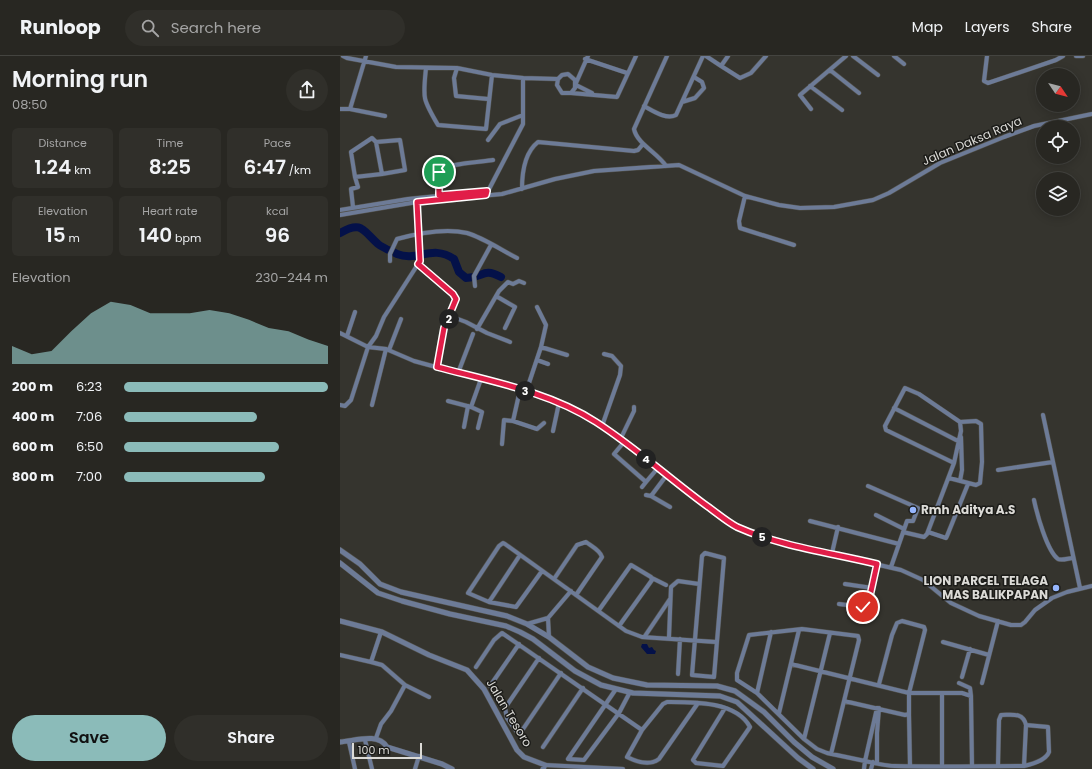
<!DOCTYPE html>
<html lang="en">
<head>
<meta charset="utf-8">
<style>
	body { margin:0; font-family:Poppins,sans-serif; background:#302f2a; color:#f1f3f6; height:100vh; display:flex; flex-direction:column; font-size:15px; white-space:nowrap }
	* { box-sizing:border-box; margin:0 }
	p { font-size:13px; color:#a5a5a5 }
	.icon { flex:none; width:22px; height:22px; fill:none; stroke:currentColor; stroke-width:2; stroke-linecap:round; stroke-linejoin:round }
	.map { position:relative; flex:1; overflow:hidden }
	.details { display:flex; flex-direction:column; background:#282722; width:340px }
	.details>* { flex:none }
	.needle { width:26px; rotate:125deg }
	.fabs { position:absolute; left:696px; top:12px; display:grid; gap:8px }
	.fabs a { display:grid; place-items:center; width:44px; height:44px; border-radius:50%; background:#282722; box-shadow:0 2px 10px #0003,0 0 0 1px #444440; font-size:20px }
	.scale { position:absolute; left:12px; bottom:10px; width:70px; box-sizing:border-box; padding-left:4px; border:2px solid #dcdbd7; border-top:0; font-size:11px; line-height:14px; white-space:nowrap; color:#dcdbd7; -webkit-text-stroke:3px #1c1c19; paint-order:stroke }
	.pin { position:absolute; display:grid; place-items:center; width:34px; height:34px; color:#fff; margin:-17px; border:2px solid #fff; border-radius:50%; box-shadow:0 1px 4px #0007 }
	.km { position:absolute; width:20px; height:20px; margin:-10px; border-radius:50%; background:#222; color:#fff; font-size:11px; line-height:20px; text-align:center }
	.round { display:grid; place-items:center; flex:none; width:42px; height:42px; border-radius:21px; background:#302f2a }
	.summary { display:flex; align-items:center; justify-content:space-between; height:68px; padding:0 12px }
	h1 { font-size:22px; font-weight:600; line-height:30px }
	.metrics { display:grid; grid-template-columns:repeat(3,1fr); gap:6px; height:68px; padding:4px 12px }
	.metrics div { display:grid; align-content:center; border-radius:6px; background:#302f2a; text-align:center }
	.metrics b { font-size:20px; font-weight:600 }
	.metrics small { font-size:11px; font-weight:400 }
	.metrics p { font-size:11px }
	.chart { height:112px; padding:8px 12px }
	.chart p { display:flex; justify-content:space-between }
	.chart svg { width:100%; height:72px; margin-top:4px; fill:#8bbbb9; opacity:.7 }
	.button { display:flex; gap:8px; margin-top:auto; padding:8px 12px }
	.button a { flex:1; height:46px; border-radius:24px; background:#8bbbb9; color:#111; font-size:16px; font-weight:600; line-height:46px; text-align:center }
	.button a+a { background:#302f2a; color:#f1f3f6 }
	ul { padding:0 12px; list-style:none; font-size:13px }
	li { display:grid; grid-template-columns:64px 48px 1fr; align-items:center; height:30px }
	li i { height:10px; border-radius:5px; background:#8bbbb9 }
	header { display:flex; align-items:center; gap:24px; box-sizing:border-box; height:56px; padding:0 20px; background:#282722; border-bottom:1px solid #444440 }
	header strong { font-size:19px }
	nav { display:flex; gap:22px; margin-inline-start:auto; font-size:14px }
	.search { width:280px; height:36px; background:#302f2a; display:flex; align-items:center; gap:10px; box-sizing:border-box; padding:0 14px; border-radius:22px; color:#a5a5a5; font-size:15px }
	main { display:flex; flex:1; min-height:0 }
	.map>svg:first-child { display:block }
	.water { fill:#041149 }
	.lines { fill:none; stroke-linecap:round; stroke-linejoin:round }
	.river { stroke:#041149; stroke-width:8 }
	.minor-casing { stroke:#53524c; stroke-width:5 }
	.tertiary-casing { stroke:#53524c; stroke-width:6 }
	.minor { stroke:#6d7b97; stroke-width:4 }
	.tertiary { stroke:#6d7b97; stroke-width:5 }
	.route-casing { stroke:#fff; stroke-width:8 }
	.route { stroke:#e11d48; stroke-width:5 }
	.poi-dot { fill:#96b6fd; stroke:#1c1c19; stroke-width:1.5 }
	.labels { text-anchor:middle; stroke-width:3; stroke-linejoin:round; paint-order:stroke }
	.street-label { font-size:12px; fill:#dcdbd7; stroke:#1c1c19 }
	.poi-label { font-size:12px; font-weight:bold; fill:#dcdbd7; stroke:#1c1c19; text-anchor:start }
</style>
</head>
<body>
<header>
<strong>Runloop</strong>
<div class="search"><svg class="icon" aria-label="search" viewBox="0 0 24 24"><circle cx="10" cy="10" r="6"/><path d="M15 15l6 6"/></svg>Search here</div>
<nav><a>Map</a><a>Layers</a><a>Share</a></nav>
</header>
<main>
<section class="details">
<div class="summary"><div><h1>Morning run</h1><p>08:50</p></div><a class="round"><svg class="icon" aria-label="share" viewBox="0 0 24 24"><path d="M12 15V3M7 8l5-5 5 5M5 13v7h14v-7"/></svg></a></div>
<div class="metrics">
<div><p>Distance</p><b>1.24<small> km</small></b></div>
<div><p>Time</p><b>8:25</b></div>
<div><p>Pace</p><b>6:47<small> /km</small></b></div>
</div>
<div class="metrics">
<div><p>Elevation</p><b>15<small> m</small></b></div>
<div><p>Heart rate</p><b>140<small> bpm</small></b></div>
<div><p>kcal</p><b>96</b></div>
</div>
<div class="chart"><p><span>Elevation</span>230–244 m</p>
<svg viewBox="0 0 160 44" preserveAspectRatio="none"><path d="M0 44V33L10 38L20 36L30 24L40 13L50 6L60 8L70 13L80 13L90 13L100 11L110 13L120 17L130 22L140 24L150 29L160 33V44z"/></svg>
</div>
<ul>
<li><b>200 m</b>6:23<i style="width:100%"></i></li>
<li><b>400 m</b>7:06<i style="width:65%"></i></li>
<li><b>600 m</b>6:50<i style="width:76%"></i></li>
<li><b>800 m</b>7:00<i style="width:69%"></i></li>
</ul>
<div class="button"><a>Save</a><a>Share</a></div>
</section>
<div class="map">
<svg width="752" height="713" viewBox="0 0 752 713">
	<rect width="100%" height="100%" fill="#35342e"/>
	<!-- water -->
	<path class="water" d="M302,588H307L309,592L312,591L314,594L316,595L315,598H307L301,591Z"/>
	<g class="lines">
		<!-- river -->
		<path class="river" d="M0,177C22,164 23,175 38,188C43,192 51,195 57,198C78,206 92,188 114,203L119,216L126,222C144,222 142,211 161,221"/>
		<defs>
			<path id="minor" d="M3,0L7,2L56,11L117,12L152,19L183,22V68L146,139
				M366,0L381,10L388,0
				M513,0L538,19
				M554,0L564,8
				M647,0L644,25L648,27L716,4L723,0
				M736,0H743
				M245,3L287,17
				M381,10L400,22L411,17L426,0
				M86,12C83,42 82,42 98,69L146,73L152,19
				M117,12L114,22L116,40L148,43
				M490,14L519,37
				M183,22L218,23L222,19L228,18L235,24V32L231,37H222L217,29L218,23
				M236,27L248,0
				M236,29L252,37
				M470,30L502,54
				M231,37L277,41L296,0
				M342,46L355,42L364,32L362,26L354,21
				M304,50C313,55 326,64 336,59L363,0
				M0,53H10L26,0
				M10,53L45,60
				M471,53L460,39L506,0
				M148,84L160,68L183,59
				M36,86L60,84L65,114L42,118
				M326,110C318,97 297,88 294,73L327,0
				M182,133C182,117 184,97 198,86L294,95L298,94L303,88
				M99,139C99,133 96,122 98,117C102,107 143,106 153,104
				M405,140L399,165L400,172L454,189
				M13,151L11,133L18,131L15,121L42,118L36,86L32,82L11,96L15,121
				M0,154L68,143L147,135
				M0,159L77,146L162,138L215,123L254,115L339,109L405,140L439,149L460,152L494,151L533,144L549,137L600,107L664,81L694,70L752,58
				M50,205V198L57,183C79,177 105,172 127,177C144,182 161,194 177,202
				M78,208L113,237L116,243L104,272L97,311
				M135,230L134,220L151,189
				M156,240L175,251L165,272
				M197,251L206,269L201,291
				M110,260L126,266L147,277L170,286
				M137,273L159,235L168,226L173,228L179,225L184,227
				M0,277L28,291L46,293L74,305L180,334L230,351L270,375L340,431L385,465L397,471L439,486L561,514L583,524L611,547L639,560L671,569H681L685,566L695,554L712,542L727,536L752,530
				M7,280L15,256
				M49,294L61,263
				M197,304L208,308
				M118,317L133,278
				M186,336L201,291L227,299
				M108,345L131,351L141,323
				M0,349L5,350L11,344L28,291L36,280L44,261L80,205L77,146
				M32,349L46,293
				M131,351L142,356L138,372
				M554,352L618,385
				M703,359L740,532
				M173,365L197,373L204,367
				M262,370L280,319L281,310L272,300L264,298
				M124,371L128,350
				M213,375L219,347
				M280,384L294,355V351
				M284,386L274,398L306,426L317,413
				M162,388L164,364L173,365L180,334
				M658,414L713,406
				M609,422L636,429L640,427L642,406L641,368L636,365L620,366
				M620,425L622,414L621,381
				M528,430L578,452L573,465H567L551,511
				M302,431L306,426
				M306,439L311,440L330,451
				M311,440L326,420
				M694,444C697,458 707,495 718,503C722,505 729,502 733,502
				M536,459L564,473
				M470,465L559,488
				M563,476L584,481L587,478L614,407L621,375L620,366L579,338L565,332L545,370L546,374L614,407
				M588,476L606,482L607,480L628,428
				M365,497L384,502L374,621L352,619L362,500Z
				M492,497L498,471
				M202,515L176,551L149,546L128,537L159,490L163,487L165,488L286,575L302,581L376,586
				M312,522L326,529
				M214,523L237,489L246,486C251,490 260,494 262,501L236,539
				M505,528L532,532
				M149,546L180,499
				M499,548L523,551L527,550L537,508
				M259,554L291,509L311,521L312,524L279,570
				M208,562L209,581
				M187,568L208,562L231,535
				M41,576L31,606L42,609L65,629L89,641
				M305,580L330,543
				M329,581L331,531L338,525L359,528
				M603,586L649,599
				M0,599L31,606
				M199,602L165,652L167,662L177,676H181L221,617
				M451,608L569,637H622L631,640L632,710
				M136,611L154,584L162,577L302,674
				M338,618L340,583
				M622,621L630,593
				M619,627L630,632L631,640
				M642,627L658,565
				M150,630L179,588
				M276,633L228,703L244,704L279,657L290,636
				M417,637L431,576
				M504,645L565,659L569,658V637L585,574L584,571L562,565L557,567L552,579L539,628
				M358,647L319,703C310,710 297,706 287,701L302,674L323,648L327,646C353,646 396,645 410,671L383,710L356,707L353,704L385,652
				M537,652L525,705C535,707 545,710 555,710C598,711 641,710 684,710C693,708 706,704 709,696L708,671L686,669C683,656 672,659 661,659L659,664L658,710
				M439,657L459,574
				M569,658L570,710
				M36,682L41,668L51,655L65,629
				M464,683L490,577
				M25,684L32,713
				M9,686L15,713
				M203,691L243,632
				M491,698L519,584L518,580L462,573L409,579L397,617V624L417,637L464,683L477,693L487,697L525,705L524,713
				M537,707V677L539,652
				M205,709L283,713
				M602,710V637
				M684,710L686,669
				M75,713L79,700
				M531,713L533,706"/>
			<path id="tertiary" d="M0,494L20,508L40,528L61,536L167,560L187,568L209,581L248,611L273,622L307,629L377,630L395,635L424,656L454,686L472,701L493,713
				M0,507L38,537L62,545L110,558L166,570L180,576L193,583L235,615L261,629L293,637L380,640L397,646L458,702L473,713
				M0,565L42,576L89,599L127,614L144,633L177,694L184,701L205,709L203,713
				M0,686C15,685 38,676 47,691L102,708L112,713"/>
		</defs>
		<!-- minor casing -->
		<use href="#minor" class="minor-casing"/>
		<!-- tertiary casing -->
		<use href="#tertiary" class="tertiary-casing"/>
		<!-- minor -->
		<use href="#minor" class="minor"/>
		<!-- tertiary -->
		<use href="#tertiary" class="tertiary"/>
	</g>
	<g class="lines">
		<defs>
			<path id="route" d="M99,116V139L147,135L146,139L77,146L80,205L78,208L113,238L116,243L104,272L97,311C150,325 210,336 256,366C295,391 330,423 367,450C377,457 386,465 397,471C439,490 492,497 537,508L528,549L523,551"/>
		</defs>
		<!-- route casing -->
		<use href="#route" class="route-casing"/>
		<!-- route -->
		<use href="#route" class="route"/>
	</g>
	<!-- markers -->
	<g class="poi-dot">
		<circle cx="573" cy="454" r="4"/>
		<circle cx="716" cy="532" r="4"/>
	</g>
	<g class="labels">
		<!-- street labels -->
		<g class="street-label">
			<text transform="translate(632 85) rotate(-23)" y="4">Jalan Daksa Raya</text>
			<text transform="translate(169 657) rotate(59)" y="4">Jalan Tesoro</text>
		</g>
		<!-- poi labels -->
		<g class="poi-label">
			<text x="581" y="458">Rmh Aditya A.S</text>
			<text x="708" y="529" text-anchor="end">LION PARCEL TELAGA<tspan x="708" dy="14">MAS BALIKPAPAN</tspan></text>
		</g>
	</g>
</svg>
<div class="fabs">
<a><svg class="needle" viewBox="-14 -14 28 28"><path d="M0-13l5 13h-10z" fill="#e53935"/><path d="M0 13l5-13h-10z" fill="#a5a5a5"/></svg></a>
<a><svg class="icon" aria-label="locate" viewBox="0 0 24 24"><circle cx="12" cy="12" r="6"/><path d="M12 2v4M12 18v4M2 12h4M18 12h4"/></svg></a>
<a><svg class="icon" aria-label="layers" viewBox="0 0 24 24"><path d="M12 4l9 5-9 5-9-5zM3 14l9 5 9-5"/></svg></a>
</div>
<div class="scale">100 m</div>
<div class="pin" style="left:99px;top:116px;background:#1e9e55"><svg class="icon" aria-label="arrive" viewBox="0 0 24 24"><path d="M6 21V4h12l-3 4 3 4H6"/></svg></div>
<div class="pin" style="left:523px;top:551px;background:#d93025"><svg class="icon" aria-label="check" viewBox="0 0 24 24"><path d="M5 12l5 5 9-10"/></svg></div>
<b class="km" style="left:109px;top:263px">2</b>
<b class="km" style="left:185px;top:335px">3</b>
<b class="km" style="left:306px;top:403px">4</b>
<b class="km" style="left:422px;top:481px">5</b>
</div>
</main>
</body>
</html>
